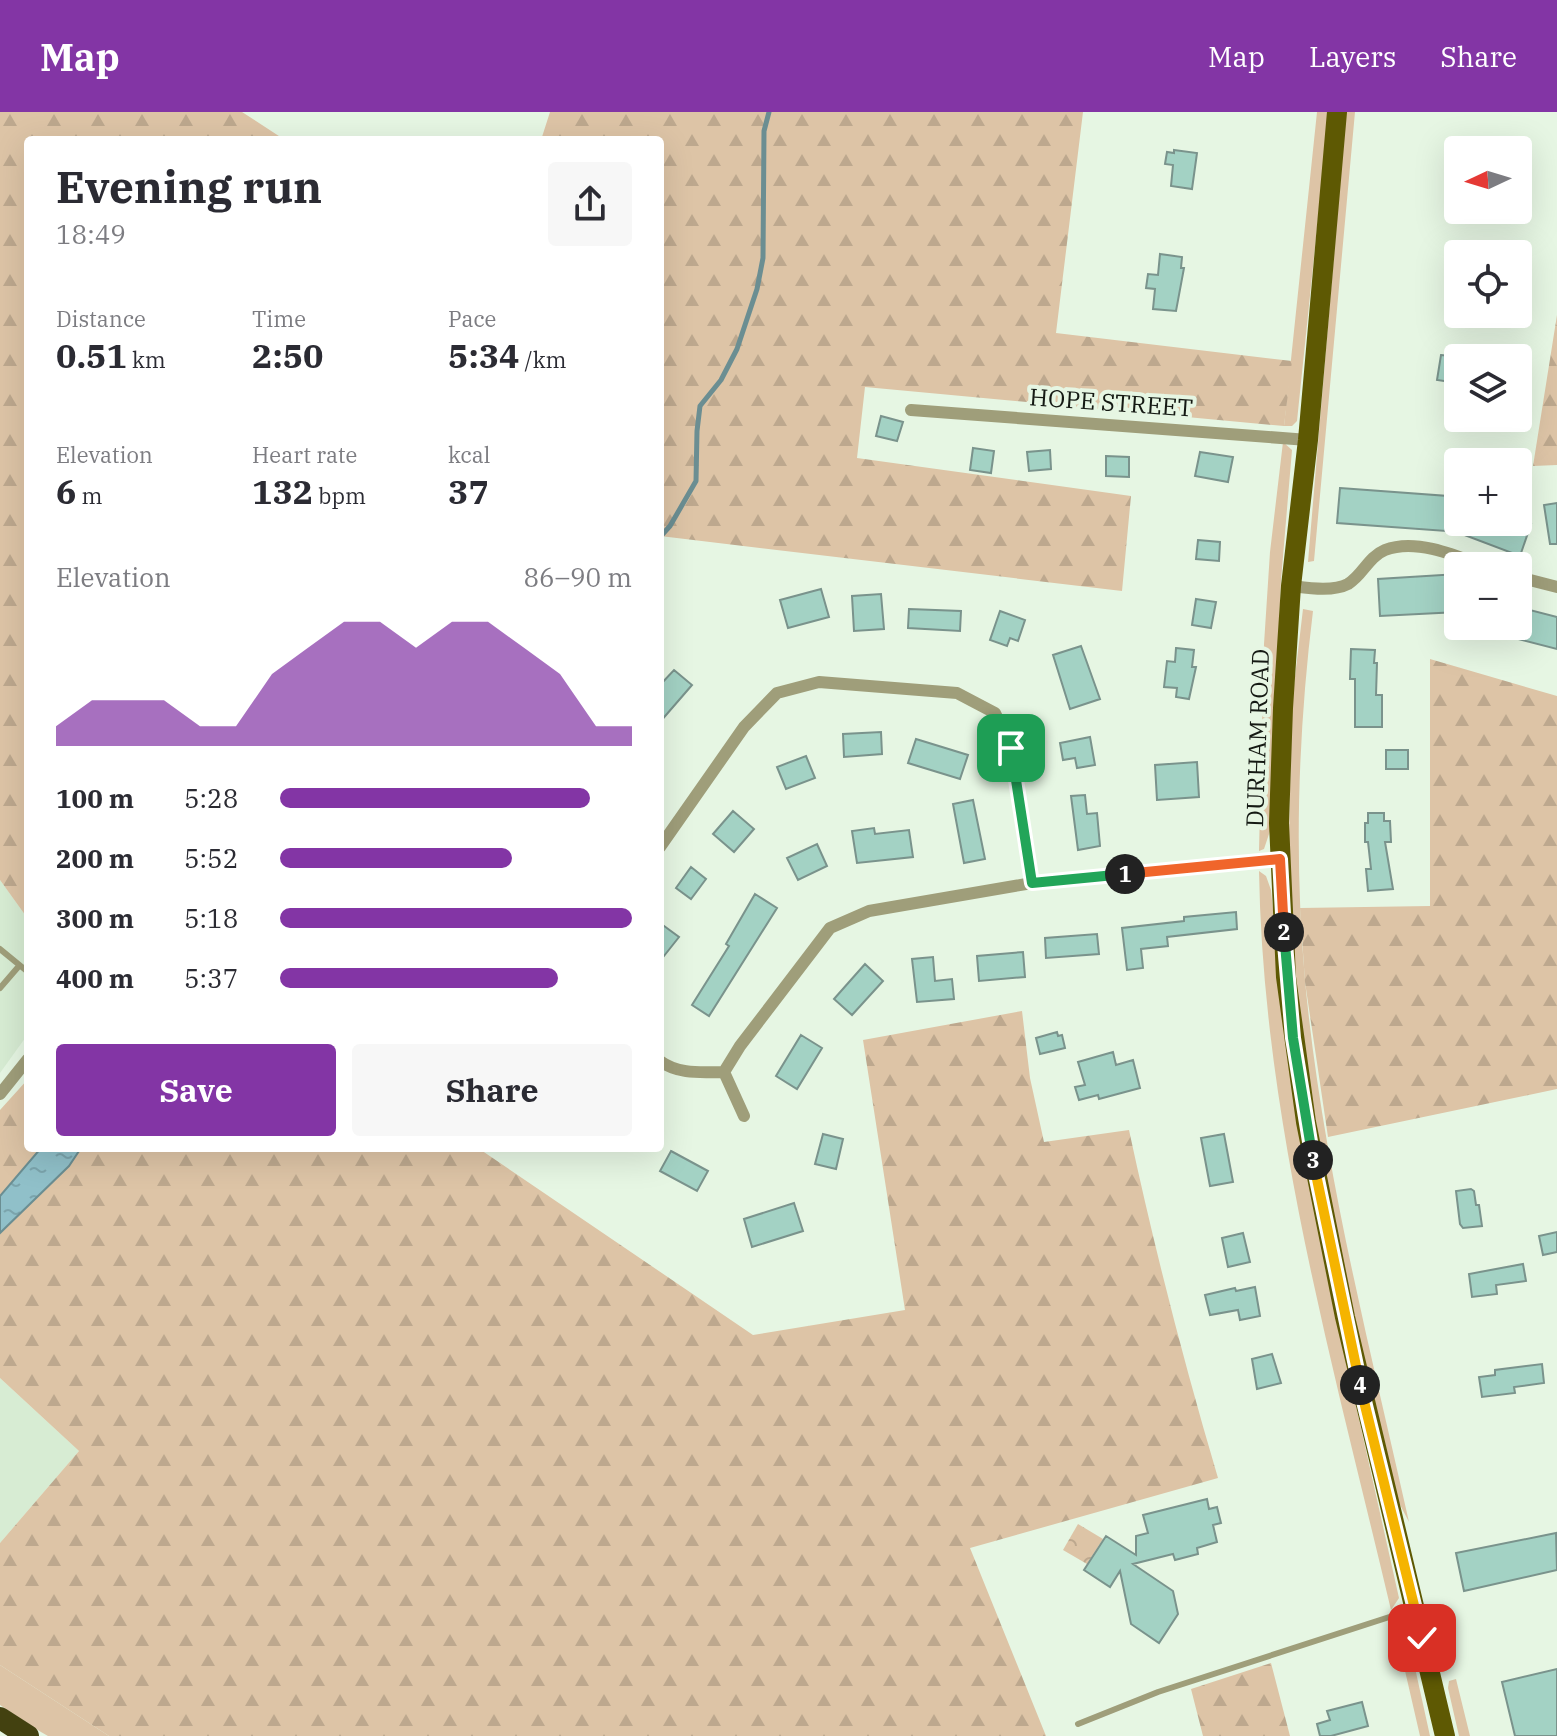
<!DOCTYPE html>
<html lang="en">
<head>
<meta charset="utf-8">
<style>
	body { margin:0; font-family:"IBM Plex Serif",serif; background:#f7f7f7; color:#2b2b33; height:100vh; display:flex; flex-direction:column; font-size:30px; white-space:nowrap }
	* { box-sizing:border-box; margin:0 }
	p { font-size:26px; color:#7c7c81 }
	.icon { flex:none; width:44px; height:44px; fill:none; stroke:currentColor; stroke-width:2; stroke-linecap:round; stroke-linejoin:round }
	.map { position:relative; flex:1; overflow:hidden }
	.panel { position:absolute; left:24px; top:24px; width:640px; height:1016px; display:flex; flex-direction:column; background:#fff; border-radius:8px; box-shadow:0 8px 32px #0002 }
	.panel>* { flex:none }
	.needle { width:52px; rotate:266deg }
	.tools { position:absolute; left:1444px; top:24px; display:grid; gap:16px }
	.tools a { display:grid; place-items:center; width:88px; height:88px; border-radius:8px; background:#fff; box-shadow:0 8px 32px #0002; font-size:40px }
	.pin { position:absolute; display:grid; place-items:center; width:68px; height:68px; color:#fff; margin:-34px; border-radius:16px; box-shadow:0 4px 12px #0006 }
	.km { position:absolute; width:40px; height:40px; margin:-20px; border-radius:50%; background:#222; color:#fff; font-size:22px; line-height:40px; text-align:center }
	.round { display:grid; place-items:center; flex:none; width:84px; height:84px; border-radius:8px; background:#f7f7f7 }
	.overview { display:flex; align-items:center; justify-content:space-between; height:136px; padding:0 32px }
	h1 { font-size:44px; font-weight:700; line-height:60px }
	.figures { display:grid; grid-template-columns:repeat(3,1fr); gap:12px; height:136px; padding:8px 32px }
	.figures div { display:grid; align-content:center }
	.figures b { font-size:34px; font-weight:700 }
	.figures small { font-size:22px; font-weight:400 }
	.figures p { font-size:22px }
	.chart { height:224px; padding:16px 32px }
	.chart p { display:flex; justify-content:space-between }
	.chart svg { width:100%; height:144px; margin-top:8px; fill:#8335a5; opacity:.7 }
	.cta { display:flex; gap:16px; margin-top:auto; padding:16px 32px }
	.cta a { flex:1; height:92px; border-radius:8px; background:#8335a5; color:#fff; font-size:32px; font-weight:700; line-height:92px; text-align:center }
	.cta a+a { background:#f7f7f7; color:#2b2b33 }
	ul { padding:0 32px; list-style:none; font-size:26px }
	li { display:grid; grid-template-columns:128px 96px 1fr; align-items:center; height:60px }
	li i { height:20px; border-radius:10px; background:#8335a5 }
	header { display:flex; align-items:center; gap:48px; box-sizing:border-box; height:112px; padding:0 40px; background:#8335a5; color:#fff }
	header strong { font-size:38px }
	nav { display:flex; gap:44px; margin-inline-start:auto; font-size:28px }
	.map>svg:first-child { display:block }
	.built { fill:#d7ecd3 }
	.grass { fill:#ddc4a6 }
	.forest { fill:url(#forest-firs) }
	.park { fill:url(#park-crowns) }
	.water { fill:url(#water-ripples); stroke:#6b8e92; stroke-width:2 }
	.lines { fill:none; stroke-linecap:round; stroke-linejoin:round }
	.stream { stroke:#6b8e92; stroke-width:5 }
	.building { fill:#a3d2c4; stroke:#7a938c; stroke-width:2 }
	.lane { stroke:#9f9e7a; stroke-width:6 }
	.street { stroke:#9f9e7a; stroke-width:12 }
	.primary { stroke:#5e5903; stroke-width:20 }
	.highway { stroke:#434110; stroke-width:22 }
	.split-1-casing { stroke:#fff; stroke-width:16 }
	.split-2-casing { stroke:#fff; stroke-width:16 }
	.split-3-casing { stroke:#fff; stroke-width:16 }
	.split-4-casing { stroke:#fff; stroke-width:16 }
	.split-5-casing { stroke:#fff; stroke-width:16 }
	.split-1 { stroke:#22a559; stroke-width:10 }
	.split-2 { stroke:#f0652b; stroke-width:10 }
	.split-3 { stroke:#22a559; stroke-width:10 }
	.split-4 { stroke:#f5b400; stroke-width:10 }
	.split-5 { stroke:#f5b400; stroke-width:10 }
	.labels { text-anchor:middle; stroke-width:8; stroke-linejoin:round; paint-order:stroke }
	.street-label { font-size:24px; fill:#141913; stroke:#e6f6e3 }
</style>
</head>
<body>
<header>
<strong>Map</strong>
<nav><a>Map</a><a>Layers</a><a>Share</a></nav>
</header>
<div class="map">
<svg width="1557" height="1624" viewBox="0 0 1557 1624">
	<defs>
		<pattern id="forest-firs" width="22" height="20" patternUnits="userSpaceOnUse" patternTransform="scale(2)"><rect width="22" height="20" fill="#ddc4a6"/><path d="M5 1l3.5 6h-7zM16 11l3.5 6h-7z" fill="#bda88e"/></pattern>
		<pattern id="park-crowns" width="20" height="18" patternUnits="userSpaceOnUse" patternTransform="scale(2)"><rect width="20" height="18" fill="#ddc4a6"/><path d="M2 6a3 3 0 1 1 6 0M12 15a3 3 0 1 1 6 0" fill="none" stroke="#bda88e"/></pattern>
		<pattern id="water-ripples" width="26" height="14" patternUnits="userSpaceOnUse" patternTransform="scale(2)"><rect width="26" height="14" fill="#90c0c9"/><path d="M2 4q2-2 4 0t4 0M15 11q2-2 4 0t4 0" fill="none" stroke="#7ba4ac"/></pattern>
	</defs>
	<rect width="100%" height="100%" fill="#e6f6e3"/>
	<!-- built -->
	<path class="built" d="M0,768L28,807V922L0,961Z
		M0,1266L79,1339L0,1431Z"/>
	<!-- grass -->
	<path class="grass" d="M1317,0H1329L1297,309L1292,314H1284Z
		M1346,0H1355L1314,449L1308,450Z
		M1283,330L1292,338L1281,468L1270,719L1264,737L1259,739L1264,532L1270,440Z
		M1303,497L1313,499C1298,621 1294,745 1305,868C1322,1051 1369,1231 1409,1410L1394,1381L1332,1104L1300,918L1288,763L1292,590Z
		M1259,759L1266,764L1271,778L1279,859L1325,1155L1399,1486L1391,1498C1334,1256 1263,1009 1259,759Z
		M1394,1511L1406,1515L1430,1624H1420Z
		M0,1553L109,1624H48L41,1620L0,1593Z
		M1456,1567L1470,1624H1459L1448,1576L1449,1569Z"/>
	<!-- forest -->
	<path class="forest" d="M0,0H242L285,28H28V807L0,768Z
		M550,0H1083L1056,221L1292,249L1284,314L865,275L857,346L1131,384L1122,479L660,424V28H541Z
		M1557,203V353L1533,354Z
		M1430,547L1557,584V977L1328,1025L1305,870L1300,796L1430,794Z
		M1022,899L1030,966L1044,1030L1129,1018C1154,1135 1184,1251 1218,1366L970,1436L1046,1624H109L0,1553V1431L79,1339L0,1266V1121L69,1054L81,1036H478L753,1223L905,1198L863,928Z
		M28,967V1036H41L0,1084V998Z
		M1271,1551L1290,1624H1203L1191,1577Z"/>
	<!-- park -->
	<path class="park" d="M1078,1412L1103,1427L1087,1452L1063,1438Z"/>
	<!-- water -->
	<path class="water" d="M41,1036H81L69,1054L0,1121V1084Z"/>
	<g class="lines">
		<!-- stream -->
		<path class="stream" d="M660,425L670,414L696,369L697,319L700,294L721,268L737,237L757,177L763,146L764,19L769,0"/>
	</g>
	<!-- building -->
	<path class="building" d="M1174,38L1197,41L1192,77L1171,74L1173,53L1165,52L1167,40L1174,41Z
		M1160,142L1182,145L1181,156H1184L1176,199L1153,197L1155,177L1146,176L1148,162L1158,163Z
		M1441,243L1458,245V271L1437,268Z
		M881,304L903,310L897,329L876,324Z
		M973,336L994,339L991,361L970,358Z
		M1050,338L1051,357L1029,359L1027,340Z
		M1200,340L1233,345L1228,370L1195,364Z
		M1106,344L1129,345V365L1106,364Z
		M1340,376L1448,384L1447,410H1518V407L1531,412L1520,444L1446,416V419L1337,411Z
		M1557,391V432H1550L1544,393Z
		M1198,428L1220,430L1219,449L1196,447Z
		M1458,462V500L1380,504L1378,467Z
		M821,477L829,505L788,516L780,488Z
		M881,482L884,517L854,519L852,484Z
		M1196,487L1216,490L1211,516L1192,513Z
		M1518,495L1557,505V537L1483,518L1484,514H1518Z
		M909,497L961,499L960,519L908,516Z
		M1000,499L1025,508L1018,529L1010,526L1007,534L990,528Z
		M1081,534L1100,587L1070,597L1053,543Z
		M1176,536L1194,538L1192,555H1196L1189,587L1176,585L1177,576L1164,575L1167,549L1175,550Z
		M1351,537L1375,538L1374,551H1377L1376,583H1382V615H1355V567H1350Z
		M674,558L692,573L660,610V573Z
		M881,620L882,642L844,645L843,622Z
		M1090,625L1095,653L1077,656L1075,646L1063,648L1060,631Z
		M916,627L968,643L960,667L908,651Z
		M1386,638H1408V657H1386Z
		M806,644L815,666L786,677L777,655Z
		M1197,650L1199,685L1157,688L1155,653Z
		M1085,683L1087,702L1097,701L1100,734L1078,738L1071,684Z
		M973,688L985,747L964,751L953,692Z
		M733,699L754,717L734,740L713,722Z
		M1368,701H1384V709H1390L1391,730H1385L1393,777L1368,779L1366,757H1371L1368,730H1365V711H1368Z
		M874,716L875,722L909,718L913,745L857,751L852,719Z
		M817,732L827,754L798,768L787,746Z
		M691,755L706,767L691,787L676,776Z
		M755,782L777,796L709,904L692,893L729,834L726,832Z
		M1236,800L1237,817L1167,825L1168,834L1141,837L1143,856L1127,858L1122,816L1184,809V805Z
		M660,811L679,825L660,849Z
		M1097,822L1099,842L1046,846L1045,826Z
		M1023,840L1025,865L979,869L977,844Z
		M933,845L935,869L952,867L954,887L917,890L912,847Z
		M865,852L883,869L852,903L834,887Z
		M1057,920L1058,924L1062,923L1065,936L1040,942L1036,926Z
		M801,923L822,936L797,977L776,964Z
		M1113,940L1116,953L1133,948L1140,976L1099,987L1098,983L1079,988L1075,975L1085,973L1078,950Z
		M823,1022L843,1027L836,1057L815,1052Z
		M1224,1022L1233,1070L1210,1074L1201,1026Z
		M671,1039L708,1059L697,1079L660,1059Z
		M1471,1077L1474,1079L1476,1093H1479L1482,1114L1463,1116L1460,1112L1456,1079Z
		M794,1091L803,1119L752,1135L744,1107Z
		M1557,1120V1140L1543,1143L1539,1124Z
		M1243,1121L1250,1150L1228,1155L1222,1126Z
		M1523,1152L1526,1169L1496,1173L1497,1182L1472,1185L1469,1162Z
		M1255,1175L1260,1204L1240,1208L1238,1198L1210,1203L1205,1183L1235,1176L1236,1179Z
		M1272,1242L1281,1271L1257,1277L1252,1247Z
		M1542,1252L1544,1271L1514,1275L1515,1281L1482,1285L1479,1265L1495,1263V1258Z
		M1207,1387L1209,1397L1217,1395L1221,1411L1213,1413L1217,1430L1197,1436L1198,1442L1175,1448L1173,1442L1133,1452L1173,1479L1178,1502L1159,1531L1131,1512L1120,1459L1110,1475L1084,1458L1106,1424L1136,1443V1424L1148,1421L1143,1403Z
		M1556,1421L1557,1458L1464,1479L1456,1441Z
		M1557,1557V1624H1515L1502,1570Z
		M1362,1590L1368,1614L1331,1624H1320L1317,1612L1330,1608L1327,1599Z"/>
	<g class="lines">
		<!-- lane -->
		<path class="lane" d="M0,837L28,860
			M0,876L19,854
			M1078,1612L1158,1580L1411,1498"/>
		<!-- street -->
		<path class="street" d="M911,298L1308,328
			M1518,465L1557,475
			M1291,474C1308,476 1333,480 1348,472C1363,463 1368,445 1385,438C1415,426 1455,443 1483,454
			M660,735L744,615L777,581L819,570L957,581L995,601L1011,636L1032,771
			M660,949C679,963 702,960 724,960
			M724,960L740,934L830,816L869,799L1032,771L1280,747
			M724,960L744,1004
			M0,982L28,947"/>
		<!-- primary -->
		<path class="primary" d="M1337,0L1308,328L1291,474L1283,596L1279,711L1286,865L1306,1010L1345,1205L1445,1624"/>
		<!-- highway -->
		<path class="highway" d="M0,1606L28,1624"/>
	</g>
	<g class="lines">
		<defs>
			<path id="split-1" d="M1011,636L1032,771L1125,762"/>
			<path id="split-2" d="M1125,762L1280,747L1284,820"/>
			<path id="split-3" d="M1284,820L1293,926L1313,1048"/>
			<path id="split-4" d="M1313,1048L1360,1273"/>
			<path id="split-5" d="M1360,1273L1422,1526"/>
		</defs>
		<!-- split-1 casing -->
		<use href="#split-1" class="split-1-casing"/>
		<!-- split-2 casing -->
		<use href="#split-2" class="split-2-casing"/>
		<!-- split-3 casing -->
		<use href="#split-3" class="split-3-casing"/>
		<!-- split-4 casing -->
		<use href="#split-4" class="split-4-casing"/>
		<!-- split-5 casing -->
		<use href="#split-5" class="split-5-casing"/>
		<!-- split-1 -->
		<use href="#split-1" class="split-1"/>
		<!-- split-2 -->
		<use href="#split-2" class="split-2"/>
		<!-- split-3 -->
		<use href="#split-3" class="split-3"/>
		<!-- split-4 -->
		<use href="#split-4" class="split-4"/>
		<!-- split-5 -->
		<use href="#split-5" class="split-5"/>
	</g>
	<g class="labels">
		<!-- street labels -->
		<g class="street-label">
			<text transform="translate(1111 291) rotate(4)" y="8">HOPE STREET</text>
			<text transform="translate(1258 626) rotate(-88)" y="8">DURHAM ROAD</text>
		</g>
	</g>
</svg>
<div class="tools">
<a><svg class="needle" viewBox="-14 -14 28 28"><path d="M0-13l5 13h-10z" fill="#e53935"/><path d="M0 13l5-13h-10z" fill="#7c7c81"/></svg></a>
<a><svg class="icon" aria-label="locate" viewBox="0 0 24 24"><circle cx="12" cy="12" r="6"/><path d="M12 2v4M12 18v4M2 12h4M18 12h4"/></svg></a>
<a><svg class="icon" aria-label="layers" viewBox="0 0 24 24"><path d="M12 4l9 5-9 5-9-5zM3 14l9 5 9-5"/></svg></a>
<a>+</a>
<a>−</a>
</div>
<div class="pin" style="left:1011px;top:636px;background:#1e9e55"><svg class="icon" aria-label="arrive" viewBox="0 0 24 24"><path d="M6 21V4h12l-3 4 3 4H6"/></svg></div>
<div class="pin" style="left:1422px;top:1526px;background:#d93025"><svg class="icon" aria-label="check" viewBox="0 0 24 24"><path d="M5 12l5 5 9-10"/></svg></div>
<b class="km" style="left:1125px;top:762px">1</b>
<b class="km" style="left:1284px;top:820px">2</b>
<b class="km" style="left:1313px;top:1048px">3</b>
<b class="km" style="left:1360px;top:1273px">4</b>
<section class="panel">
<div class="overview"><div><h1>Evening run</h1><p>18:49</p></div><a class="round"><svg class="icon" aria-label="share" viewBox="0 0 24 24"><path d="M12 15V3M7 8l5-5 5 5M5 13v7h14v-7"/></svg></a></div>
<div class="figures">
<div><p>Distance</p><b>0.51<small> km</small></b></div>
<div><p>Time</p><b>2:50</b></div>
<div><p>Pace</p><b>5:34<small> /km</small></b></div>
</div>
<div class="figures">
<div><p>Elevation</p><b>6<small> m</small></b></div>
<div><p>Heart rate</p><b>132<small> bpm</small></b></div>
<div><p>kcal</p><b>37</b></div>
</div>
<div class="chart"><p><span>Elevation</span>86–90 m</p>
<svg viewBox="0 0 160 44" preserveAspectRatio="none"><path d="M0 44V38L10 30L20 30L30 30L40 38L50 38L60 22L70 14L80 6L90 6L100 14L110 6L120 6L130 14L140 22L150 38L160 38V44z"/></svg>
</div>
<ul>
<li><b>100 m</b>5:28<i style="width:88%"></i></li>
<li><b>200 m</b>5:52<i style="width:66%"></i></li>
<li><b>300 m</b>5:18<i style="width:100%"></i></li>
<li><b>400 m</b>5:37<i style="width:79%"></i></li>
</ul>
<div class="cta"><a>Save</a><a>Share</a></div>
</section>
</div>
</body>
</html>
